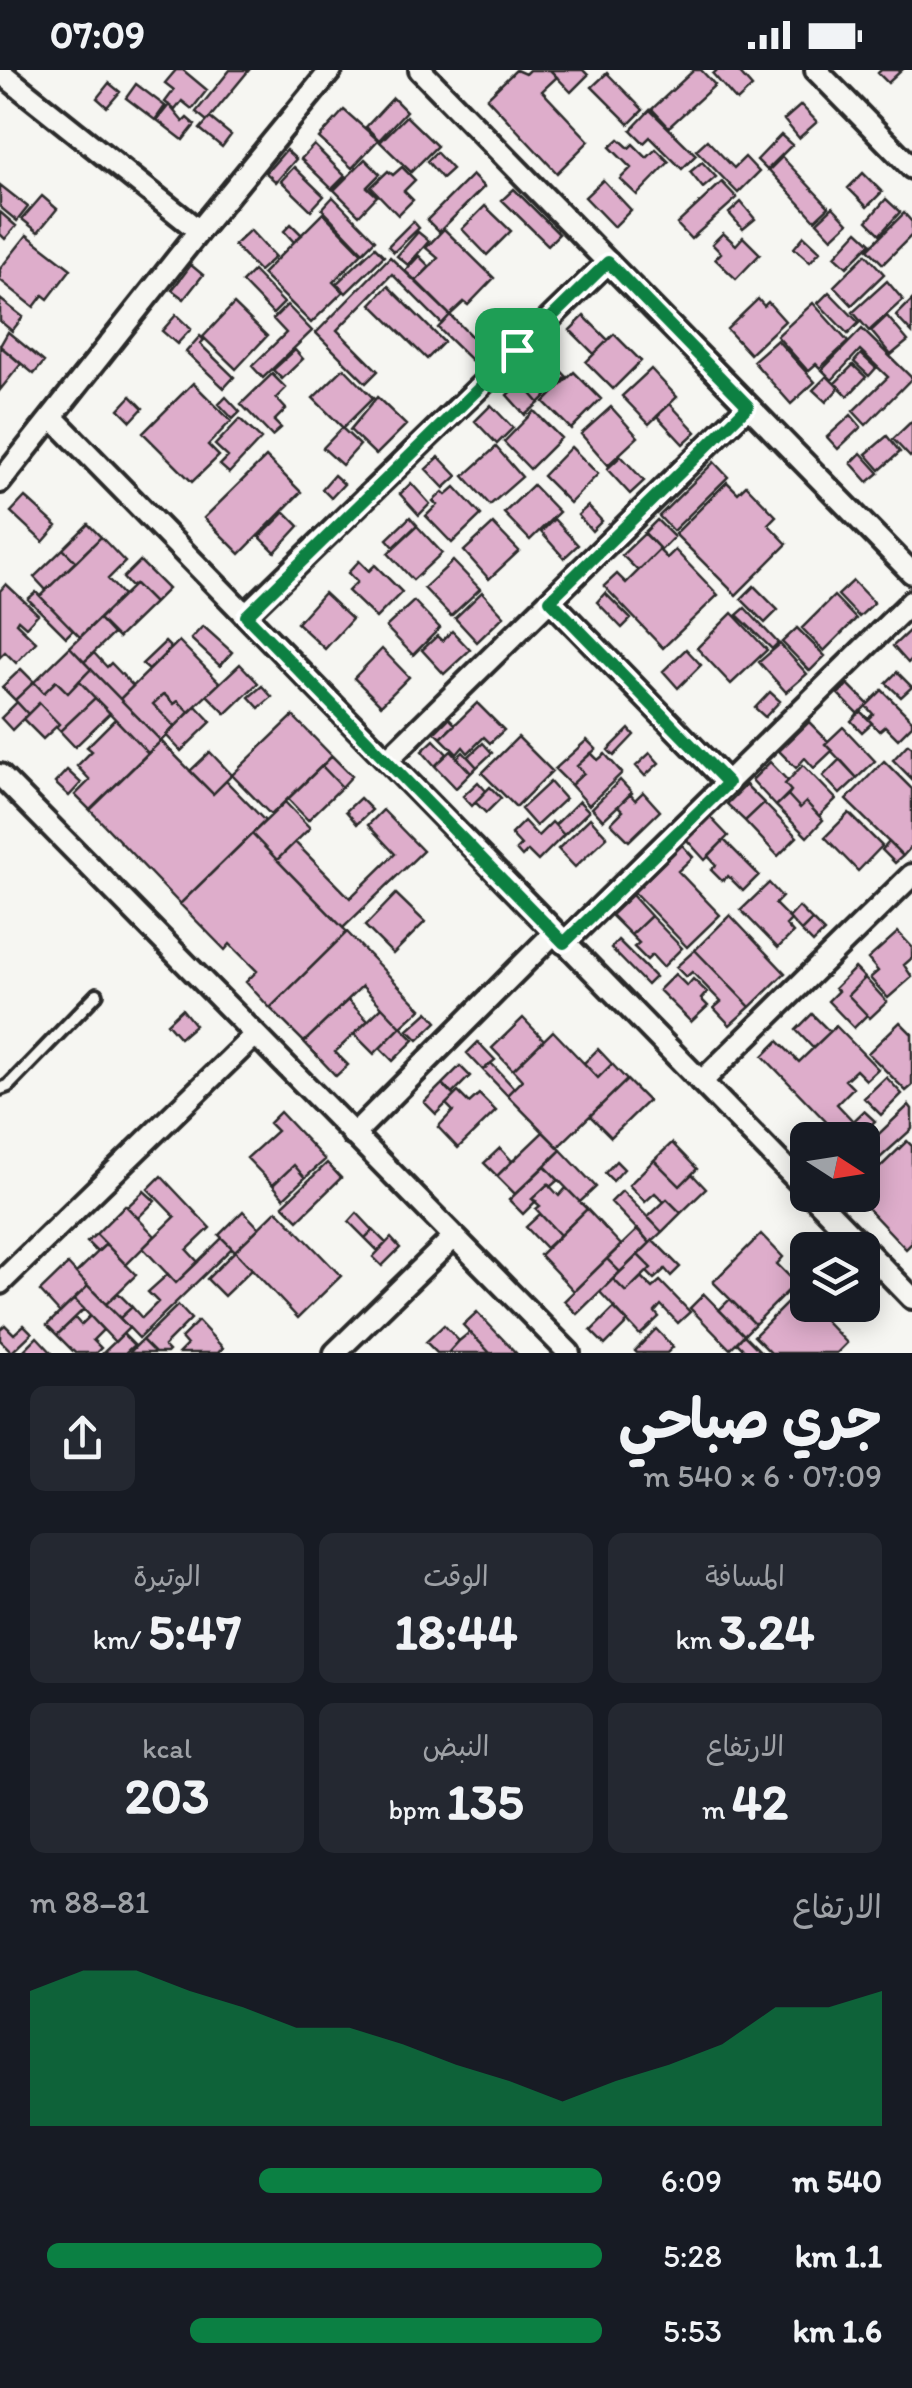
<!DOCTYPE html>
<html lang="ar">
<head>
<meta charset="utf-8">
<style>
	body { margin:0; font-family:Itim,"Playpen Sans Arabic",sans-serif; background:#242831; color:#f1f3f6; direction:rtl; height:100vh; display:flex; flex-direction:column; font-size:38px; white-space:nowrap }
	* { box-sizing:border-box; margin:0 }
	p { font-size:32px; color:#9ea1a6 }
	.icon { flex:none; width:55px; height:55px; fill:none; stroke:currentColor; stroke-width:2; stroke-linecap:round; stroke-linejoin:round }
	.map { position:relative; height:1283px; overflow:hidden; direction:ltr }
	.details { display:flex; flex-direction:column; background:#171b24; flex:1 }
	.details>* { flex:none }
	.needle { width:65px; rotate:102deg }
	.buttons { position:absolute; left:790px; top:1052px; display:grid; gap:20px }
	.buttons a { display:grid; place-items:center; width:90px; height:90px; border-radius:15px; background:#171b24; box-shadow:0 5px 25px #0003; font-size:50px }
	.pin { position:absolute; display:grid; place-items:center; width:85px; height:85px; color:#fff; margin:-42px; border-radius:20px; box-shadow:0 5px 15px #0006 }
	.round { display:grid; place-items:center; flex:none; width:105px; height:105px; border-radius:15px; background:#242831 }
	.overview { display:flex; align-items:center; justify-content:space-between; height:170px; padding:0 30px }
	h1 { font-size:55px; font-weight:700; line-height:75px }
	.stats { display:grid; grid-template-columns:repeat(3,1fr); gap:15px; height:170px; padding:10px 30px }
	.stats div { display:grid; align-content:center; border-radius:15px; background:#242831; text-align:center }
	.stats b { font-size:50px; font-weight:700 }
	.stats small { font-size:28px; font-weight:400 }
	.stats p { font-size:28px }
	.chart { height:280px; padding:20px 30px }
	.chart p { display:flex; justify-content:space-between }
	.chart svg { width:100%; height:180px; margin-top:10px; fill:#0b8043; opacity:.7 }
	ul { padding:0 30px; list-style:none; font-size:32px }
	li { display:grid; grid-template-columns:160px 120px 1fr; align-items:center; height:75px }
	li i { height:25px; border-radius:12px; background:#0b8043 }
	.status { display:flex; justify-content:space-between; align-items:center; height:70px; padding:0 50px; background:#171b24; direction:ltr }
	.status svg { height:28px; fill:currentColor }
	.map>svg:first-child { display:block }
	.building { fill:#deadcb; stroke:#2b2b2b; stroke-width:2.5 }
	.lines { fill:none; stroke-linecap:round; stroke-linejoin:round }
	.lane-casing { stroke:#2b2b2b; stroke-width:18 }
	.street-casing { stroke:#2b2b2b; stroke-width:28 }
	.lane { stroke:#f6f6f2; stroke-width:10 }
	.street { stroke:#f6f6f2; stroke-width:20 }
	.route-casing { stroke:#fff; stroke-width:20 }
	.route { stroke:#0b8043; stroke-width:12 }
</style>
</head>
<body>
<div class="status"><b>07:09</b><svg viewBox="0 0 49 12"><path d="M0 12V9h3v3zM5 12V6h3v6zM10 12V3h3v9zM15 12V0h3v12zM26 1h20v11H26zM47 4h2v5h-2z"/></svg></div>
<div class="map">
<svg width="912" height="1283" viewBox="0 0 912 1283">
	<rect width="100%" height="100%" fill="#f6f6f2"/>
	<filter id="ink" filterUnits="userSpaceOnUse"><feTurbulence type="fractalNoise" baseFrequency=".01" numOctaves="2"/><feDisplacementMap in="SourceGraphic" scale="20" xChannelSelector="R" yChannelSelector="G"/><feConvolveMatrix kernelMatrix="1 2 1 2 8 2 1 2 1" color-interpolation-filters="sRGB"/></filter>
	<g filter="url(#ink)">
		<!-- building -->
		<path class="building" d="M176,0H183L207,20L192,39L182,31L175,40L165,32L174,20L165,13Z
			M230,0H249L207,51L196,42Z
			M516,0L525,4L529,0H550L557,7L542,21L589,71L557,103L487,28Z
			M550,0H583L588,5L571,22Z
			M694,0H701L715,15L669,57L652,39Z
			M717,0H737L752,17L737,31L713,4Z
			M881,0H902L888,13L878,3Z
			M607,3L643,40L629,54L592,17Z
			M109,13L120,22L107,37L97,28Z
			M136,14L165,36L155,50L126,28Z
			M393,28L406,41L379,70L366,57Z
			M169,35L183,52L187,48L195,55L183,70L157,50Z
			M801,35L817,52L799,68L784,50Z
			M344,40L378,70L352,98L319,68Z
			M650,40L696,85L682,99L650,67L644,73L631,60Z
			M406,46L437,76L411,102L380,72Z
			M210,48L231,65L222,77L200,59Z
			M781,65L792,75L767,100L757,90Z
			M619,69L629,78L633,74L647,88L656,79L669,92L637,125L620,109L631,98L610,77Z
			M707,70L734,98L745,87L759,102L738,123L696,80Z
			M314,75L345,106L332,119L301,89Z
			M286,80L296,89L276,112L266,103Z
			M436,82L452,99L442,108L427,91Z
			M782,87L829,137L815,150L769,100Z
			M365,89L380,104L367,117L377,126L359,145L334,120Z
			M702,92L716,107L703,118L690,102Z
			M294,97L324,126L311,140L281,111Z
			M402,97L415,110L404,121L413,130L398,145L371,117L388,101L393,105Z
			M863,103L882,122L867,137L848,118Z
			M472,105L484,117L439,162L427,150Z
			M603,110L631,140L614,157L585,127Z
			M722,112L737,128L691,169L677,154Z
			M0,115L28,137L17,151L0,137Z
			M514,119L559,164L548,175L502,130Z
			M42,126L57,139L38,162L22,149Z
			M333,127L375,170L363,182L322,139Z
			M886,129L900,142L880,164L867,151Z
			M741,132L755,149L743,159L729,143Z
			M485,136L511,161L487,185L462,159Z
			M833,137L848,153L832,168L817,152Z
			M0,142L16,156L5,169L0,164Z
			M323,143L362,183L333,212L343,222L311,253L262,204Z
			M904,143L912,152V165L883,194L868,179Z
			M413,151L419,158L394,182L388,176Z
			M291,154L302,165L294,172L284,161Z
			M444,159L494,208L468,235L464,232L450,245L416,211L438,188L426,178Z
			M250,160L275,187L259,201L234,175Z
			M858,161L871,173L847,197L835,186Z
			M418,162L429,171L408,195L397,186Z
			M723,163L736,175L743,167L760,184L736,209L715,189L721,183L712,174Z
			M27,165L71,199L48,229L43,225L34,237L0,210V199Z
			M804,166L820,181L810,192L794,178Z
			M375,177L384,186L346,223L337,213Z
			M866,184L884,204L852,235L834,216Z
			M419,186L430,197L416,211L405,201Z
			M390,187L450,245L442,254L392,204L337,260L378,301L366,313L316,263Z
			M191,195L203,205L184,229L172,220Z
			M253,201L284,233L273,244L242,212Z
			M887,211L903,230L869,261L853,242Z
			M388,216L444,272L427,289L371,234Z
			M829,222L859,253L848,264L818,233Z
			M0,229L23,247L12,261L0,251Z
			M758,229L764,236L768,232L785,251L750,284L727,259Z
			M912,230V263L896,246Z
			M813,233L848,272L820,298L816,294L808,301L777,266Z
			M234,234L267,266L236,299L203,267Z
			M287,235L312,261L263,308L252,296L286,263L273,249Z
			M176,245L191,259L177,274L162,261Z
			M450,245L484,279L472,291L438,258Z
			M584,246L608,270L594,284L570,260Z
			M887,246L908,271L891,285L871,261Z
			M862,259L912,308L866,355L853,341L888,307L860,280L832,310L822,300Z
			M8,262L44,292L34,304L0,276Z
			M614,264L641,291L613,319L586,292Z
			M200,266L204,270L200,274L234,307L224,318L186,282Z
			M777,270L815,312L791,334L753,291Z
			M0,276L21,294L0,320Z
			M295,280L303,289L282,309L273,300Z
			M861,284L876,298L869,306L854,292Z
			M548,287L567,307L553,319L535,299Z
			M853,295L866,307L848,326L835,313Z
			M344,298L373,328L343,358L313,328Z
			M535,299L553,319L539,333L521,312Z
			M651,299L677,327L649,354L622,326Z
			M574,302L601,329L571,359L544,332Z
			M272,304L286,318L276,328L286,339L274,351L281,358L272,366L241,334Z
			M827,306L839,318L826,332L813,320Z
			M521,312L539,333L525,345L507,325Z
			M193,313L231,351L208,375L219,386L192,412L143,363Z
			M131,326L143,338L131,351L119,339Z
			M226,327L240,342L233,349L219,334Z
			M377,327L406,355L376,385L350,360Z
			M670,334L696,362L683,374L657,346Z
			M491,335L513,358L497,374L475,351Z
			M611,337L638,367L608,395L581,364Z
			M534,341L561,368L530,399L504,372Z
			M851,345L861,357L838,379L827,367Z
			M240,349L261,369L229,403L220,395L228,387L215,375Z
			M912,351V385L910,387L893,369Z
			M342,358L360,375L342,395L323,378Z
			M887,366L900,382L880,400L866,384Z
			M496,377L522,407L490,435L464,406Z
			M571,377L598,404L570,433L543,406Z
			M861,383L879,403L868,412L851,393Z
			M621,386L644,411L630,424L607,399Z
			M266,387L301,422L240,484L204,448Z
			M439,387L457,406L444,418L426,399Z
			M714,392L728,407L673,461L659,446Z
			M334,405L344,414L331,428L322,419Z
			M727,412L738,423L746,415L776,446L768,454L787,474L736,525L675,464Z
			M411,413L430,434L419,445L400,424Z
			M533,415L559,442L530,470L504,443Z
			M455,417L481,445L452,473L426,446L437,435L433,431L443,422L446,425Z
			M25,427L57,456L43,472L11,442Z
			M588,436L602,451L592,461L578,445Z
			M285,442L299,456L275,482L260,467Z
			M410,447L417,455L394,477L387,469Z
			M554,449L578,475L564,488L541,462Z
			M657,450L674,467L661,480L644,463Z
			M88,454L101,467L76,492L63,479Z
			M493,454L519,481L489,509L464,481Z
			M417,456L442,483L413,510L388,483Z
			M645,463L660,479L638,501L622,485Z
			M101,467L125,492L108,509L123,525L80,567L40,526Z
			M63,479L76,492L46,520L34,507Z
			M659,480L667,488L675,480L718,525L663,578L604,516L617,504L626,513Z
			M140,491L168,519L154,533L135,514L131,517L123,508Z
			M359,491L369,501L375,495L402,522L376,548L348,521L357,512L348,503Z
			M453,491L480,519L451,546L424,518Z
			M853,511L874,533L859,547L838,525Z
			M6,514L38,544L26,557L18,550L16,553L36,572L16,593L5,582L0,587V521Z
			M135,514L154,533L118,568L99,549Z
			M754,516L778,540L765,553L741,529Z
			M36,522L73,560L66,567L28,529Z
			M482,522L504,546L477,572L455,548Z
			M324,523L352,549L325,579L297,553Z
			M605,523L631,549L622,558L597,532Z
			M834,526L856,549L824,581L802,558Z
			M414,531L440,558L413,585L386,557Z
			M745,538L778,573L772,579L737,545Z
			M732,543L767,580L731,614L697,578Z
			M99,549L113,564L84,592L70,577Z
			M203,556L232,582L220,596L191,569Z
			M797,558L825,586L810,601L782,572Z
			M910,560L912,589L908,593L893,576Z
			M452,561L470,580L444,604L422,580L437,566L442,571Z
			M179,571L220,613L189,642L178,631L174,634L164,624L153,634L175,657L161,671L120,629Z
			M165,572L171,578L149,600L142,594Z
			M780,574L807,604L786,622L759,592Z
			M70,577L91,599L68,623L56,611L44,623L34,612Z
			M382,579L409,607L381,635L354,608Z
			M686,579L701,595L678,618L663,601Z
			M94,583L107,597L111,593L133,616L120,629L84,592Z
			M240,594L258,613L226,644L207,625Z
			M21,599L34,612L15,630L2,617Z
			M91,599L161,671L148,683L79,611Z
			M897,602L912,617L901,627L886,613Z
			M56,611L68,623L79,611L95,628L60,661L56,657L59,654L39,633L28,644L15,630L34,612L44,623Z
			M848,614L868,634L858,644L838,624Z
			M262,616L272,627L259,638L249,627Z
			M882,620L912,650V655L898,669L885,656L879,661L868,649L873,644L866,636Z
			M770,622L780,631L765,647L755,638Z
			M164,624L174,634L178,631L189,642L175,657L153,634Z
			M95,628L110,643L75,677L60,661Z
			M17,632L28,644L12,660L1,648Z
			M39,633L59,654L43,669L23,649Z
			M477,633L504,660L490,673L484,667L468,683L463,677L457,684L441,668Z
			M196,636L211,652L181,681L166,665Z
			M860,641L872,653L862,662L851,651Z
			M293,646L332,686L271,745L232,705Z
			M449,648L455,654L441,668L435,662Z
			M115,649L148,683L90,740L75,725L90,710L77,696L92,681L87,677Z
			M809,652L828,671L825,674L832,681L814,698L805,688L796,698L779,681Z
			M843,657L875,691L857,708L825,674Z
			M629,659L634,665L614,686L608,680Z
			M518,667L552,701L516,737L482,703Z
			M434,670L447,684L435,696L422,681Z
			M587,670L596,679L577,696L584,703L571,715L555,699Z
			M161,671L213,724L226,711L265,751L180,834L90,740Z
			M483,673L492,683L477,697L468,687Z
			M908,674L912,677V709L893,690Z
			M451,681L471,703L456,718L435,696Z
			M210,682L232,705L213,724L190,701Z
			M463,682L477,697L471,703L457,688Z
			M591,683L598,690L605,684L622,703L589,735L571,715L584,703L577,696Z
			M650,683L659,693L645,706L636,696Z
			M332,686L352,706L342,717L322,696Z
			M840,689L857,708L840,724L823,706Z
			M884,691L912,719V776L903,786L846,730Z
			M770,692L788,711L785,714L791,721L776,736L752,710Z
			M803,695L836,729L819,746L806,732L800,738L788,725L791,721L785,714Z
			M322,696L342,717L308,750L288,729Z
			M67,700L81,713L69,726L55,713Z
			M620,710L632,723L603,750L592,738Z
			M478,712L486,721L472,736L463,726Z
			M550,712L565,729L536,756L521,739Z
			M746,715L764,733L745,751L727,734Z
			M490,717L501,728L486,743L475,732Z
			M643,722L660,741L629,771L611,753L623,741L618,736L630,724L635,730Z
			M788,725L800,738L806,732L823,750L807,767L776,736Z
			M360,728L372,740L357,754L346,741Z
			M579,731L589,741L564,765L555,755Z
			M285,732L310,758L277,790L252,764Z
			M764,733L797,767L778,786L745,751Z
			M383,740L423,781L343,858L277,790L295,772L350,828L395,784L368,755Z
			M849,743L882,776L858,801L825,767Z
			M709,746L728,766L705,790L686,769Z
			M590,748L607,767L575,797L558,779Z
			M524,751L538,766L552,752L564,765L538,791L528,781L522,787L516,780L521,775L511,764Z
			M252,764L347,862L270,938L246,912L257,901L230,874L225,880L180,834Z
			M724,770L759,805L743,821L728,806L722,811L711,800L716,795L708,786Z
			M889,772L903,786L895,793L882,780Z
			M682,775L693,787L678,801L720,845L687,877L634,822Z
			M769,813L782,827L775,834L791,850L786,855L793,863L778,878L741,840Z
			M396,824L425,852L393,884L365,856Z
			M632,825L651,846L631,865L611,845Z
			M799,837L812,850L801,861L789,848Z
			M730,845L785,903L750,937L695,880Z
			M651,846L682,878L663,897L652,885L647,890L634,877L639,873L631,865Z
			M812,850L824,862L813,873L801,861Z
			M347,862L421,939L401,957L362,916L304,972L270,938Z
			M898,862L912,877V888L904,895L912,907L888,928L870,908L878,901L868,889Z
			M618,870L655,907L647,915L611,878Z
			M695,880L750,937L730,955L714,938L721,932L692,902L686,907L676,897Z
			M855,898L865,908L848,925L867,945L854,958L828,931L838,921L835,918Z
			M675,904L687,916L693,909L707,922L701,929L708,936L691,952L659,920Z
			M865,908L887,932L870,948L848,925Z
			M348,930L368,951L335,982L348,995L336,1006L304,972Z
			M382,937L401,957L374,984L354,964Z
			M182,939L195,955L180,968L167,953Z
			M428,942L437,952L418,970L408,960Z
			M812,944L830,962L813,978L796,960Z
			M523,948L544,970L513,1000L492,978Z
			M900,952L912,964V1016L906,1021L868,983Z
			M836,956L878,999L866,1010L856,1000L845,1010L853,1018L837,1034L853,1051L839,1065L763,986L778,971L799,992Z
			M401,957L414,970L393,991L380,978Z
			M553,961L598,1008L612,994L627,1010L558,1077L507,1025L522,1010L513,1000Z
			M478,972L495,990L483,1000L467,983Z
			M598,979L612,994L598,1008L584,993Z
			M491,993L514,1018L507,1025L483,1000Z
			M460,996L470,1006L452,1024L442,1014Z
			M886,1007L902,1024L881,1045L864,1028Z
			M627,1010L648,1031L611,1067L590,1046Z
			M442,1014L454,1026L436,1044L424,1032Z
			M458,1022L469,1033L479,1024L496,1041L458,1078L438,1057L453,1041L446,1034Z
			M909,1035L912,1039V1059L870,1097L862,1089V1080Z
			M864,1041L875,1051L856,1070H843L839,1065Z
			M280,1042L325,1090L305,1108L294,1095L273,1115L247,1088L277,1061L269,1053Z
			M543,1062L561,1080L515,1124L497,1106Z
			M907,1071L912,1076V1173L906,1179L855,1125H862V1104L868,1109Z
			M672,1073L697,1099L680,1116L654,1090Z
			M500,1078L512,1091L497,1106L484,1093Z
			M561,1080L596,1117L580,1132L545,1096Z
			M654,1090L680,1116L692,1104L706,1119L681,1143L667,1129L664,1132L655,1123L645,1132L629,1115Z
			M616,1091L624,1099L613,1111L605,1103Z
			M327,1093L341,1108L298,1150L283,1135Z
			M294,1095L305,1108L284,1128L273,1115Z
			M545,1096L558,1110L550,1117L548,1114L532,1129L536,1131L523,1144L509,1130Z
			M161,1106L210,1158L187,1180L198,1192L176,1213L143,1178L175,1147L148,1119Z
			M548,1114L559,1126L566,1118L587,1139L560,1165L536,1139L540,1136L532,1129Z
			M144,1121L155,1131L138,1148L127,1137Z
			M622,1121L662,1162L650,1173L611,1132Z
			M667,1129L681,1143L662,1162L648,1147Z
			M125,1135L155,1166L126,1195L96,1164Z
			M587,1139L621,1175L574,1221L540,1185Z
			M277,1140L341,1206L298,1248L235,1181Z
			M243,1141L259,1158L235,1181L219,1165Z
			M357,1143L373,1160L365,1168L349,1152Z
			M540,1144L560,1165L546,1178L526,1157Z
			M638,1159L650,1173L620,1202L607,1189Z
			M373,1160L386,1173L378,1181L365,1168Z
			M96,1164L106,1174L97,1182L87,1172Z
			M761,1164L783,1187L777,1194L796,1213L755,1254L713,1212Z
			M222,1168L232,1178L139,1268L120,1248L132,1237L142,1248L158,1232L148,1222L168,1204L176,1213Z
			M391,1168L400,1178L382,1196L373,1187Z
			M653,1170L680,1197L671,1206L665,1199L654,1209L647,1202L651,1198L638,1185Z
			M106,1174L136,1205L106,1234L76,1203Z
			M808,1180V1207L807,1208L793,1194Z
			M235,1181L252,1199L224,1226L207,1209Z
			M638,1185L651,1198L626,1222L613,1209Z
			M607,1189L620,1202L577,1244L564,1231Z
			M68,1194L88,1216L60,1243L40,1221Z
			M641,1207L652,1218L660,1211L690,1242L678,1253L661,1235L655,1242L659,1247L640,1265L600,1222L613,1209L626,1222Z
			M88,1216L129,1258L115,1272L74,1229Z
			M798,1222L847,1273L837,1283H771L754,1266Z
			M118,1223L132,1237L120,1248L106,1234Z
			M704,1224L744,1265L730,1279L690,1238Z
			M74,1229L84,1239L57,1265L47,1255Z
			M730,1229L755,1254L744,1265L719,1240Z
			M178,1235L191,1249L164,1276L169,1281L167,1283H155L142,1270Z
			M821,1235H847L833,1248Z
			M614,1238L628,1252L605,1275L591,1261Z
			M477,1242L516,1283H490L463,1255Z
			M90,1246L103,1260L93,1270L101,1278L96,1283H75L57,1265L75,1248L81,1255Z
			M198,1251L223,1278L218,1283H179L187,1275L181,1268Z
			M5,1255L14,1264L24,1255L32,1263L12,1282L0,1270V1259Z
			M444,1255L459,1271L448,1283H437L426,1272Z
			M656,1259L673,1277L667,1283H637L635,1281Z
			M470,1262L490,1283H448L459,1271Z
			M123,1264L134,1275L125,1283H103Z
			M744,1265L762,1283H747L737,1273Z
			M37,1267L52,1283H21Z
			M142,1270L155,1283H129Z"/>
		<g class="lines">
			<defs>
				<path id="lane" d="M0,1019L8,1016L97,924"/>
				<path id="street" d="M420,0L912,503
					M816,0L912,98
					M0,2L199,161
					M52,347L808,1121
					M0,412L199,161L331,0
					M550,530L728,713
					M245,545L608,192
					M387,690L748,336
					M0,705L569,1283
					M564,873L912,531
					M701,1012L912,805
					M353,1065L555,862
					M812,1125L912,1228
					M0,1213L255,965
					M335,1283L453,1168"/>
			</defs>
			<!-- lane casing -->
			<use href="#lane" class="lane-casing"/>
			<!-- street casing -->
			<use href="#street" class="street-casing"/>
			<!-- lane -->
			<use href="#lane" class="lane"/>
			<!-- street -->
			<use href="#street" class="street"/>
		</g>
	</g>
	<g class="lines" filter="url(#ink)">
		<defs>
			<path id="route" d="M608,192L748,336L550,530L728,713L564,873L246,546Z"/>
		</defs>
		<!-- route casing -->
		<use href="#route" class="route-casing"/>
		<!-- route -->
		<use href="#route" class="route"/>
	</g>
</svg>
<div class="buttons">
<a><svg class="needle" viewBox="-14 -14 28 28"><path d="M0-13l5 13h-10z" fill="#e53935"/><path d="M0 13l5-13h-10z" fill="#9ea1a6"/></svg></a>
<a><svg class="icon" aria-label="layers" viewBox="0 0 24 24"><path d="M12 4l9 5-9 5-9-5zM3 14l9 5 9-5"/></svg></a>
</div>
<div class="pin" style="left:517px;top:280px;background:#1e9e55"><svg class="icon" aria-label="arrive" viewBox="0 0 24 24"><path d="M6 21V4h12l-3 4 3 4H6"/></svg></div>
</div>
<section class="details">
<div class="overview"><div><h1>جري صباحي</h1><p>07:09 · 6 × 540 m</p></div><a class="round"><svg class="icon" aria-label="share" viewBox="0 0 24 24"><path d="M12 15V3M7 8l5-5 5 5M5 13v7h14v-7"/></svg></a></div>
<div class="stats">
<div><p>المسافة</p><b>3.24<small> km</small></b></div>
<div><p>الوقت</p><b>18:44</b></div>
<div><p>الوتيرة</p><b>5:47<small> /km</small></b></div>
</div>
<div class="stats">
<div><p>الارتفاع</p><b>42<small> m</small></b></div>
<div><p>النبض</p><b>135<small> bpm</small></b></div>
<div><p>kcal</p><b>203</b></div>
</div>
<div class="chart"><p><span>الارتفاع</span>81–88 m</p>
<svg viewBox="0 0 160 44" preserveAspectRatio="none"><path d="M0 44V11L10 6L20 6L30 11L40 15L50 20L60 20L70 24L80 29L90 33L100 38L110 33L120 29L130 24L140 15L150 15L160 11V44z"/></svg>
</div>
<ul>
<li><b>540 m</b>6:09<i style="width:60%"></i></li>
<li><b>1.1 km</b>5:28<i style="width:97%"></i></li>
<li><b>1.6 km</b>5:53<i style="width:72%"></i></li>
</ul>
</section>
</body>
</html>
